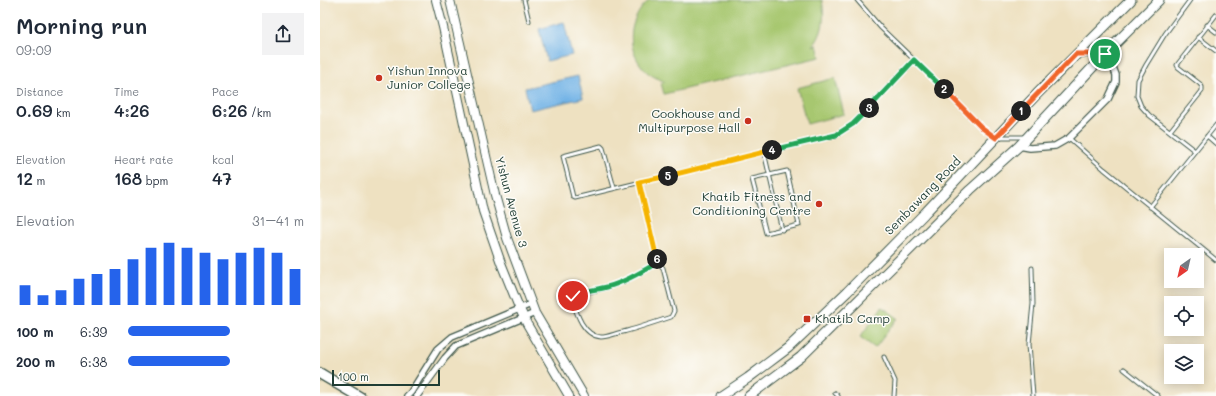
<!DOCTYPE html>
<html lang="en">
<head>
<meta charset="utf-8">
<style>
	body { margin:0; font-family:Mali,sans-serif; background:#f2f2f3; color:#1f2937; height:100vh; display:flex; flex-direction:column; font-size:15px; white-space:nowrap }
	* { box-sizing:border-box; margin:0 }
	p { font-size:13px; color:#747a83 }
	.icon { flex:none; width:22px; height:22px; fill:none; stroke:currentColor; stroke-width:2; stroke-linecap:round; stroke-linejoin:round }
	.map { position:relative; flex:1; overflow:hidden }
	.details { display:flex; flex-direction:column; background:#fff; width:320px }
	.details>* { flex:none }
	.needle { width:26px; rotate:214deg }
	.tools { position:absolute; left:844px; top:248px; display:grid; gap:8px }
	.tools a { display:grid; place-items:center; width:40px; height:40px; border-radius:0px; background:#fff; box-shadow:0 2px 10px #0003; font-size:20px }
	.scale { position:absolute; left:12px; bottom:10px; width:108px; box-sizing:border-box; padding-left:4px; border:2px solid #1f3d34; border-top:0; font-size:11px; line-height:14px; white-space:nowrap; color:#1f3d34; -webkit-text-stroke:3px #fdfcf7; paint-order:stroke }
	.pin { position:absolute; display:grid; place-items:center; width:34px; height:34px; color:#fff; margin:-17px; border:2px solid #fff; border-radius:50%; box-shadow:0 1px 4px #0007 }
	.km { position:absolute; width:20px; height:20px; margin:-10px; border-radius:50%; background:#222; color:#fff; font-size:11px; line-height:20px; text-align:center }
	.round { display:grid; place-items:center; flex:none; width:42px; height:42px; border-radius:0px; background:#f2f2f3 }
	.overview { display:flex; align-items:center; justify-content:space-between; height:68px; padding:0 16px }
	h1 { font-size:22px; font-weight:600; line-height:30px }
	.figures { display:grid; grid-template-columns:repeat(3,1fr); gap:6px; height:68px; padding:4px 16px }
	.figures div { display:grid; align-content:center }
	.figures b { font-size:17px; font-weight:600 }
	.figures small { font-size:11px; font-weight:400 }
	.figures p { font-size:11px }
	.chart { height:112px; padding:8px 16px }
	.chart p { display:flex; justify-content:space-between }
	.chart svg { width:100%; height:72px; margin-top:4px; stroke:#2563eb; stroke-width:6 }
	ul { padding:0 16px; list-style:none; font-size:13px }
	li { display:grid; grid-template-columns:64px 48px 1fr; align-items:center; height:30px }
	li i { height:10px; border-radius:5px; background:#2563eb }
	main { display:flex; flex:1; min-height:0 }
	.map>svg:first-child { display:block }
	.green { fill:#a7c76f; stroke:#638252 }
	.water { fill:#71b2e6; stroke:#48788d }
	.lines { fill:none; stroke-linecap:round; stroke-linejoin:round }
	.lane-casing { stroke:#3e5649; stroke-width:5 }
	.street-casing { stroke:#3e5649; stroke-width:8 }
	.secondary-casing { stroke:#3e5649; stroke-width:10 }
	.primary-casing { stroke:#3e5649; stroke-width:11 }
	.lane { stroke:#fff; stroke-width:3 }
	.street { stroke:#fff; stroke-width:5.5 }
	.secondary { stroke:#fff; stroke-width:8 }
	.primary { stroke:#fff; stroke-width:9 }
	.split-1-casing { stroke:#fff; stroke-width:8 }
	.split-2-casing { stroke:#fff; stroke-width:8 }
	.split-3-casing { stroke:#fff; stroke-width:8 }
	.split-4-casing { stroke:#fff; stroke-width:8 }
	.split-5-casing { stroke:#fff; stroke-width:8 }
	.split-6-casing { stroke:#fff; stroke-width:8 }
	.split-7-casing { stroke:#fff; stroke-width:8 }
	.split-1 { stroke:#f0652b; stroke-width:5 }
	.split-2 { stroke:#f0652b; stroke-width:5 }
	.split-3 { stroke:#22a559; stroke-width:5 }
	.split-4 { stroke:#22a559; stroke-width:5 }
	.split-5 { stroke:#f5b400; stroke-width:5 }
	.split-6 { stroke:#f5b400; stroke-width:5 }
	.split-7 { stroke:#22a559; stroke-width:5 }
	.poi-dot { fill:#c8321e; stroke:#fdfcf7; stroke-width:1.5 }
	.labels { text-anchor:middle; stroke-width:3; stroke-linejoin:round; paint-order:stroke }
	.poi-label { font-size:12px; fill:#1f3d34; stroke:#fdfcf7; text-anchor:start }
	.street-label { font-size:12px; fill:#1f3d34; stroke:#fdfcf7 }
</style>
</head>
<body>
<main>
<section class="details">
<div class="overview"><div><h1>Morning run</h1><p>09:09</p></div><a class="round"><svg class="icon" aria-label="share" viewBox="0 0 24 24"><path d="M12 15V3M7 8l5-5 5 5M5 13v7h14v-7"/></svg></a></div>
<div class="figures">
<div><p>Distance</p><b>0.69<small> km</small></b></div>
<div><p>Time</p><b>4:26</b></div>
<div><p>Pace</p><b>6:26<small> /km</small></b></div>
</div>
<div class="figures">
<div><p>Elevation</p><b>12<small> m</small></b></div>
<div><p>Heart rate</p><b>168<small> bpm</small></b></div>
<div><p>kcal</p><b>47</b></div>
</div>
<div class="chart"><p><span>Elevation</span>31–41 m</p>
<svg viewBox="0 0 160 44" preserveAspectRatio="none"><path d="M5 44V32M15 44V38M25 44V35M35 44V28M45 44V25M55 44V22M65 44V16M75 44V9M85 44V6M95 44V9M105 44V12M115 44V16M125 44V12M135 44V9M145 44V12M155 44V22"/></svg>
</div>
<ul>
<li><b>100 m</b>6:39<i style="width:58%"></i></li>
<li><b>200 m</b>6:38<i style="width:58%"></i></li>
</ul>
</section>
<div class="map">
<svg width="896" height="396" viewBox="0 0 896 396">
	<rect width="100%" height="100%" fill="#fdfcf7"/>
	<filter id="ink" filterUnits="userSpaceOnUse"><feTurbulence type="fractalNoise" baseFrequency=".025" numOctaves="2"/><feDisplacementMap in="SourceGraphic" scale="8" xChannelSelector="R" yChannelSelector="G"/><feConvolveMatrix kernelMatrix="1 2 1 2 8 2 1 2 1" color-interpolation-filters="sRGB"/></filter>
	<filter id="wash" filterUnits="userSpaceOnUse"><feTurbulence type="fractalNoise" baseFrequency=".012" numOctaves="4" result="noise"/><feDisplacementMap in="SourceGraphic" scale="16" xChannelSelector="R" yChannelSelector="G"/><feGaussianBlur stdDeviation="0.9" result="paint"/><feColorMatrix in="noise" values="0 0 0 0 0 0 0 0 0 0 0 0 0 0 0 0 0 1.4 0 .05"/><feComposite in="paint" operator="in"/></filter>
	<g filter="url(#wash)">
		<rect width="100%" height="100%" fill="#eee1c1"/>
		<!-- green -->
		<path class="green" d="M329,0H502C505,16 504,33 493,46L497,45L500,57L344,94L341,83L345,82C337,78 329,75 324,69C305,48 308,19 329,0Z
			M515,78L524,114L487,124L477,88Z
			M562,307L578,318L555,348L540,337Z"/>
		<!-- water -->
		<path class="water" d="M244,22L252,55L227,61L219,29Z
			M258,76L263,98L210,110L205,88Z"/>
	</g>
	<g filter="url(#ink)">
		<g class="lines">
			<defs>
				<path id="lane" d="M204,0L209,21
					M537,0L561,28L619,84L661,127L674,137
					M870,0L845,34L826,65L818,80L817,96L821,106L829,115L875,151
					M887,25L896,32
					M878,37L896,51
					M850,131L882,91V87L880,84L858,67L857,65L896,15
					M887,136L896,144
					M680,137H704
					M749,138L784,169L896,260
					M444,152L462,230
					M467,171L479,225L446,233L432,179Z
					M319,182L338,262L343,268L354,311L351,317L348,318C333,323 318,328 303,332C296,333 288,337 281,337C263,336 256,312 252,299L253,296L288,287L305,281L338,262
					M294,188L283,148L281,146L243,156L253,197L255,198L516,135L533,124L594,60
					M830,207L896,125
					M712,268L713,304L709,344L713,396
					M564,357L575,381L574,396
					M804,369L838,396
					M515,393L518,396"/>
				<path id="street" d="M699,146L710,148L735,146L749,138L788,99L796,82V75L791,62L785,54H756
					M0,371L42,396
					M0,376L34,396
					M87,396L91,392L118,349L132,337L211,304
					M97,396L125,358L136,346L215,313"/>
				<path id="secondary" d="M116,0L123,27L163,211L181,263L198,305L207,324L249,396
					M130,0L175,195L187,238L215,313L264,396"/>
				<path id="primary" d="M401,396L428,378L468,348L527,292L604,214L717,94L811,0
					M429,396L481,357L650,190L699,146L785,54L839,0"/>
			</defs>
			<!-- lane casing -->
			<use href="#lane" class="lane-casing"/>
			<!-- street casing -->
			<use href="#street" class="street-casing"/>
			<!-- secondary casing -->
			<use href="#secondary" class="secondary-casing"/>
			<!-- primary casing -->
			<use href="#primary" class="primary-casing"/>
			<!-- lane -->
			<use href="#lane" class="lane"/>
			<!-- street -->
			<use href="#street" class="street"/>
			<!-- secondary -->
			<use href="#secondary" class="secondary"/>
			<!-- primary -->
			<use href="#primary" class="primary"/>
		</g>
	</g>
	<g class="lines" filter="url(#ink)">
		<defs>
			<path id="split-1" d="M701,111L756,54H785"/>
			<path id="split-2" d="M624,89L661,127L676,138L701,111"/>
			<path id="split-3" d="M549,108L594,60L624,89"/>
			<path id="split-4" d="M452,150L516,135L533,124L549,108"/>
			<path id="split-5" d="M348,176L452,150"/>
			<path id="split-6" d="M337,259L319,182L348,176"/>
			<path id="split-7" d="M253,296C263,290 276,290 287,287C305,282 322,272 338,262L337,259"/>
		</defs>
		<!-- split-1 casing -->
		<use href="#split-1" class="split-1-casing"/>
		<!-- split-2 casing -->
		<use href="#split-2" class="split-2-casing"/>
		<!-- split-3 casing -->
		<use href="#split-3" class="split-3-casing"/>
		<!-- split-4 casing -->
		<use href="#split-4" class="split-4-casing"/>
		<!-- split-5 casing -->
		<use href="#split-5" class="split-5-casing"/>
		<!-- split-6 casing -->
		<use href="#split-6" class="split-6-casing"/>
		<!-- split-7 casing -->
		<use href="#split-7" class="split-7-casing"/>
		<!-- split-1 -->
		<use href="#split-1" class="split-1"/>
		<!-- split-2 -->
		<use href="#split-2" class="split-2"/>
		<!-- split-3 -->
		<use href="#split-3" class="split-3"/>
		<!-- split-4 -->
		<use href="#split-4" class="split-4"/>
		<!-- split-5 -->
		<use href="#split-5" class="split-5"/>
		<!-- split-6 -->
		<use href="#split-6" class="split-6"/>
		<!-- split-7 -->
		<use href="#split-7" class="split-7"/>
	</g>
	<!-- markers -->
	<g class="poi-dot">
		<circle cx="59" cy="78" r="4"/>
		<circle cx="428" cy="121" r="4"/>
		<circle cx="499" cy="204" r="4"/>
		<rect x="483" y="315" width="8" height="8" rx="2"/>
	</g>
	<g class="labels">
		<!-- poi labels -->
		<g class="poi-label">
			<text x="67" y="75">Yishun Innova<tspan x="67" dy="14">Junior College</tspan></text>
			<text x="420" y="118" text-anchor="end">Cookhouse and<tspan x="420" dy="14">Multipurpose Hall</tspan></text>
			<text x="491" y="201" text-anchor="end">Khatib Fitness and<tspan x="491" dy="14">Conditioning Centre</tspan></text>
			<text x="495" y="323">Khatib Camp</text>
		</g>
		<!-- street labels -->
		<g class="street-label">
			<text transform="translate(603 196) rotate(-46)" y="4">Sembawang Road</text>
			<text transform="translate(191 202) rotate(75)" y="4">Yishun Avenue 3</text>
		</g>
	</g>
</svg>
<div class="tools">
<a><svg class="needle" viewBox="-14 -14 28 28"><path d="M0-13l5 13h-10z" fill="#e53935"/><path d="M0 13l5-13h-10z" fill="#747a83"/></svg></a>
<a><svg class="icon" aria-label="locate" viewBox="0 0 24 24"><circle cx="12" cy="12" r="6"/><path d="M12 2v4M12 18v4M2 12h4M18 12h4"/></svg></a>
<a><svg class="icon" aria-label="layers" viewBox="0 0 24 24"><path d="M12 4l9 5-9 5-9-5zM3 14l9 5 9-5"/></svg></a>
</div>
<div class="scale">100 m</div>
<div class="pin" style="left:785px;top:54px;background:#1e9e55"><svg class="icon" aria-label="arrive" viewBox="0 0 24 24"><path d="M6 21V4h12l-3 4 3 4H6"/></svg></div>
<div class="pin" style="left:253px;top:296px;background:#d93025"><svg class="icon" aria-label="check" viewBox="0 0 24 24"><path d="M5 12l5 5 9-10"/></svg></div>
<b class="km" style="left:701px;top:111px">1</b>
<b class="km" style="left:624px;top:89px">2</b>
<b class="km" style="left:549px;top:108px">3</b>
<b class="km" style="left:452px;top:150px">4</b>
<b class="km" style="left:348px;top:176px">5</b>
<b class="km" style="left:337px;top:259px">6</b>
</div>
</main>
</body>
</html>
